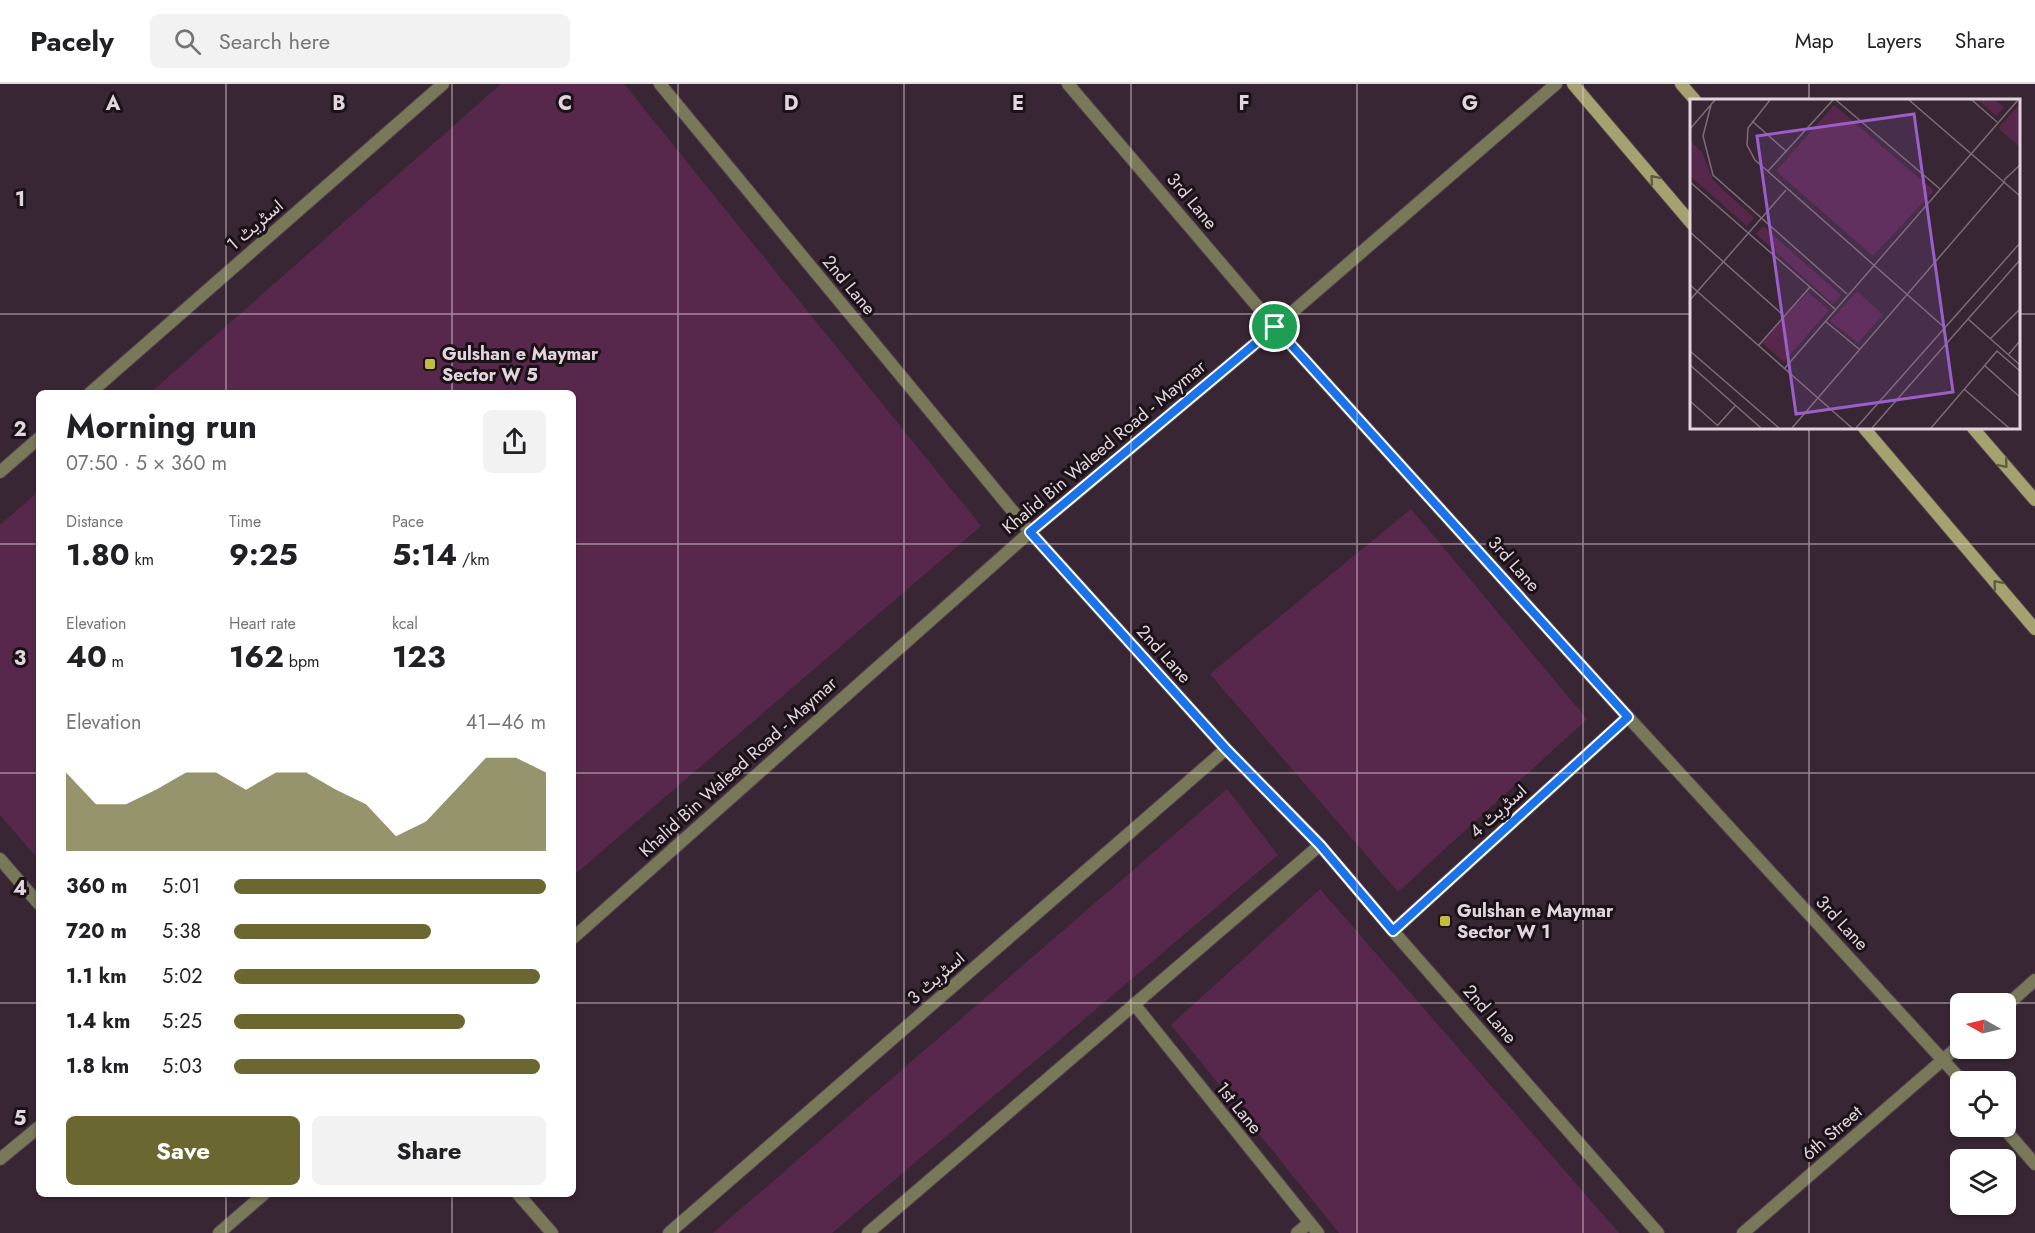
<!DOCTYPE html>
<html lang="en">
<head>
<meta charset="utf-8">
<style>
	body { margin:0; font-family:Jost,Vazirmatn,sans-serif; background:#f2f2f2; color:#202124; height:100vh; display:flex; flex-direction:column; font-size:22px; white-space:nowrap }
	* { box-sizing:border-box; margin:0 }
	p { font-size:20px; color:#757577 }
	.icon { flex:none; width:33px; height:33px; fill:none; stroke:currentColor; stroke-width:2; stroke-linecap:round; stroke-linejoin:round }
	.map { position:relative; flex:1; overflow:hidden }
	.drawer { position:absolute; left:36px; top:306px; width:540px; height:807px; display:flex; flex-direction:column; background:#fff; border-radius:9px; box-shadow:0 2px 4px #0004 }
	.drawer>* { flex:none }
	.needle { width:39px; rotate:278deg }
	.fabs { position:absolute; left:1950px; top:909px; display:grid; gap:12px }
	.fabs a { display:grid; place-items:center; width:66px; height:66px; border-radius:9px; background:#fff; box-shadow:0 2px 4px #0004; font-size:30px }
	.pin { position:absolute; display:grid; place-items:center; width:51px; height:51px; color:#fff; margin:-26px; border:3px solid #fff; border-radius:50%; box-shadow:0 2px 6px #0007 }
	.round { display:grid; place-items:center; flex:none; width:63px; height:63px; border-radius:9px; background:#f2f2f2 }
	.headline { display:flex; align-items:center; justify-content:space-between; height:102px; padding:0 30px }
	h1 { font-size:33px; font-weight:700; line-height:45px }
	.metrics { display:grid; grid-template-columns:repeat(3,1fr); gap:9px; height:102px; padding:6px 30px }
	.metrics div { display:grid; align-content:center }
	.metrics b { font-size:30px; font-weight:700 }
	.metrics small { font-size:16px; font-weight:400 }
	.metrics p { font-size:16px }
	.chart { height:168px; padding:12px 30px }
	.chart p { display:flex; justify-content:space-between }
	.chart svg { width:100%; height:108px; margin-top:6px; fill:#6a6730; opacity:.7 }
	.action { display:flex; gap:12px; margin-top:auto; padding:12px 30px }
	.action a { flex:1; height:69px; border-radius:9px; background:#6a6730; color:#fff; font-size:24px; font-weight:700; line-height:69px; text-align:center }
	.action a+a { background:#f2f2f2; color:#202124 }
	ul { padding:0 30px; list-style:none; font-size:20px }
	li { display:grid; grid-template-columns:96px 72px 1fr; align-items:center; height:45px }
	li i { height:15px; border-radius:8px; background:#6a6730 }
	header { display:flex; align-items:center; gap:36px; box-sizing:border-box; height:84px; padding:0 30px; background:#fff; border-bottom:2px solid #e0e0e0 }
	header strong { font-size:28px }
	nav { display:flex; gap:33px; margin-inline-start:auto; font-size:21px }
	.search { width:420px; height:54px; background:#f2f2f2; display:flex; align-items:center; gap:15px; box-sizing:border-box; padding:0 21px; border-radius:9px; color:#757577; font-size:22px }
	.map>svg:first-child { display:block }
	.green { fill:#57284c }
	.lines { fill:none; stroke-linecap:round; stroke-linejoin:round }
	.minor-casing { stroke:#54424f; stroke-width:14 }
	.secondary-casing { stroke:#54424f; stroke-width:14 }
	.minor { stroke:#797858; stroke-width:12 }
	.secondary { stroke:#a5a26f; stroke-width:12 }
	.oneway { stroke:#605a44 }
	.route-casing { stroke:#fff; stroke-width:12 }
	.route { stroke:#1a73e8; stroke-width:8 }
	.grid { fill:none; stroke:#e3d5de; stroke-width:1.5; stroke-opacity:0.55 }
	.poi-dot { fill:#c4bc3e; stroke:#1b1218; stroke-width:2 }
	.labels { text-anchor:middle; stroke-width:6; stroke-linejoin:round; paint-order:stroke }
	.street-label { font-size:18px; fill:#e3d5de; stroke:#1b1218 }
	.poi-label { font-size:18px; font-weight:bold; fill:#e3d5de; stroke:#1b1218; text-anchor:start }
	.inset-road { fill:none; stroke:#7d6c78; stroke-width:1.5 }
	.view { fill:#9a5fc8; fill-opacity:0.15; stroke:#9a5fc8; stroke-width:3 }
	.inset-edge { fill:none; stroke:#e3d5de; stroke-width:3 }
	.grid-label { font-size:20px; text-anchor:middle; font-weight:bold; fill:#e3d5de; stroke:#1b1218; stroke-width:6; stroke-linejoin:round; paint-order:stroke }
</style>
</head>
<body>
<header>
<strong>Pacely</strong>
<div class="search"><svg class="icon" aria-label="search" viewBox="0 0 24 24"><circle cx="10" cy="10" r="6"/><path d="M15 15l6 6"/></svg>Search here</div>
<nav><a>Map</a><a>Layers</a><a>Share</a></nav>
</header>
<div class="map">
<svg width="2035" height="1149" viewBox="0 0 2035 1149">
	<rect width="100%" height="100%" fill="#392634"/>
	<!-- green -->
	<path class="green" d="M501,0H624L981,442L573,792V309H150Z
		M39,407V776L0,731V441Z
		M1411,425L1587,635L1398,808L1210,590Z
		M1227,705L1278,771L832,1149H713Z
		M1320,805L1619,1149H1339L1171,941Z"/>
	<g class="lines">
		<defs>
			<path id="minor" d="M660,0L1030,448L1226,665L1320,761L1393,847L1658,1149
				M1068,0L1275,243L1628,633L1963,998
				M90,309L443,0
				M0,388L39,354
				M0,775L39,820
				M1393,847L1628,633
				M573,854L1030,448L1275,243L1556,0
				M1134,920L1318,1149
				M2006,922L2035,896
				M2002,1042L2035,1080
				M0,1075L39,1043
				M518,1110L552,1149
				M219,1149L264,1110
				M669,1149L1226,665
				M868,1149L1320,761
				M1297,1149L1309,1139
				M1743,1149L1960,961"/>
			<path id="secondary" d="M1573,0L1692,140
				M1681,0L1695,16
				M1864,344L2035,545
				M1973,344L2035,416"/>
		</defs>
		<!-- minor casing -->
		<use href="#minor" class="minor-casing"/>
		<!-- secondary casing -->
		<use href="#secondary" class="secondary-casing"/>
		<!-- minor -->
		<use href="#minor" class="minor"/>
		<!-- secondary -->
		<use href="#secondary" class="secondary"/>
	</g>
	<!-- one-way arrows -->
	<defs><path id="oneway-chevron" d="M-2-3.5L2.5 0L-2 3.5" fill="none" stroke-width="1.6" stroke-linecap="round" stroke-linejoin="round" transform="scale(1.5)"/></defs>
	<g class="oneway">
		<use href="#oneway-chevron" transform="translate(1654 95) rotate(-130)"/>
		<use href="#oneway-chevron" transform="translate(2004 380) rotate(50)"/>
		<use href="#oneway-chevron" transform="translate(1997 500) rotate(-130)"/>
	</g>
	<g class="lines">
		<defs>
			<path id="route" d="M1275,243L1628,633L1393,847L1320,761L1226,665L1030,448Z"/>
		</defs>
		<!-- route casing -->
		<use href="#route" class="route-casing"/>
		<!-- route -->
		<use href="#route" class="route"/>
	</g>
	<!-- grid -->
	<path class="grid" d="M226,0V309M452,0V309M678,0V1149M904,0V1149M1131,0V1149M1357,0V1149M1583,0V1149M1809,0V16M0,230H1692M2018,230H2035M1809,344V1149M0,460H39M573,460H2035M0,689H39M573,689H2035M0,919H39M573,919H2035M226,1110V1149M452,1110V1149"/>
	<!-- markers -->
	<g class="poi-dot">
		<rect x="424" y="274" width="12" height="12" rx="3"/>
		<rect x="1439" y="831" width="12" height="12" rx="3"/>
	</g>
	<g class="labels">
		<!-- street labels -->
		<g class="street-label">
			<text transform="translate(1192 117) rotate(50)" y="6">3rd Lane</text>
			<text transform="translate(255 141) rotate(-41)" y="6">اسٹریٹ 1</text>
			<text transform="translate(849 201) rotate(50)" y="6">2nd Lane</text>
			<text transform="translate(1104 363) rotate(-40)" y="6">Khalid Bin Waleed Road - Maymar</text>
			<text transform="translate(1514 480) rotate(48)" y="6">3rd Lane</text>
			<text transform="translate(1164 570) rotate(48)" y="6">2nd Lane</text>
			<text transform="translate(738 683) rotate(-42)" y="6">Khalid Bin Waleed Road - Maymar</text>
			<text transform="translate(1498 727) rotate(-42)" y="6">اسٹریٹ 4</text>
			<text transform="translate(1842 839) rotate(47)" y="6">3rd Lane</text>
			<text transform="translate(936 894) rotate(-41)" y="6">اسٹریٹ 3</text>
			<text transform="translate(1490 930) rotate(49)" y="6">2nd Lane</text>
			<text transform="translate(1239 1024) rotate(51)" y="6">1st Lane</text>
			<text transform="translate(1832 1049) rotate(-41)" y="6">6th Street</text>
		</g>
		<!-- poi labels -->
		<g class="poi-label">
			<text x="442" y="276">Gulshan e Maymar<tspan x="442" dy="21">Sector W 5</tspan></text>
			<text x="1457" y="833">Gulshan e Maymar<tspan x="1457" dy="21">Sector W 1</tspan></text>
		</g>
	</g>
	<!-- overview -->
	<g transform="translate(1690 15)">
		<rect width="330" height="330" fill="#392634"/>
		<path d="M288,1H305L314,8L306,17ZM330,5V48L308,29ZM144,6L244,92L183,157L86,72ZM0,42L12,53L23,81L64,119L57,127L0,77ZM73,127L151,196L143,205L66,135ZM167,192L193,216L168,244L140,222ZM118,193L139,211L94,263L71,243Z" fill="#57284c"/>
		<path class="inset-road" d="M80,1L58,29L57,46L65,61L255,229M146,1L250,90M219,1L330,97M282,1L307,23M21,6L13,37L23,76L157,195M62,22L97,53M0,30L25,1M78,72L143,1M314,81L330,66M0,83L145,210M0,133L93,216M0,186L162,329M0,201L96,91M278,220L330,266M135,222L169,250M300,240L330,210M68,247L120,188M0,252L89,329M318,256L330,242M0,266L71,329M294,266L330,298M94,270L328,1M274,290L319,329M0,302L27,326M27,327L46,306M102,329L315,82M166,329L330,144M182,329L330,161M241,329L307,252L330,272"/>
		<path class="view" d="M224,15L263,293L106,315L67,37Z"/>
		<rect width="330" height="330" class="inset-edge"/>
	</g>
	<g class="grid-label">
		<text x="113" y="26">A</text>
		<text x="339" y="26">B</text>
		<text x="565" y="26">C</text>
		<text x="791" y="26">D</text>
		<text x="1018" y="26">E</text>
		<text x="1244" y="26">F</text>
		<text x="1470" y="26">G</text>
		<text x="20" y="122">1</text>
		<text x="20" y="352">2</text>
		<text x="20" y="581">3</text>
		<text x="20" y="811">4</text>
		<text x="20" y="1041">5</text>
	</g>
</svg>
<div class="fabs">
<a><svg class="needle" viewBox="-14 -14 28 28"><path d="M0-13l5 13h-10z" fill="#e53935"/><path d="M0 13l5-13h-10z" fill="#757577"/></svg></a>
<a><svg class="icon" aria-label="locate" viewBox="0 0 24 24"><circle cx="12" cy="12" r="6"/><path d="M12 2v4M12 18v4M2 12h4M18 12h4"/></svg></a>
<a><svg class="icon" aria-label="layers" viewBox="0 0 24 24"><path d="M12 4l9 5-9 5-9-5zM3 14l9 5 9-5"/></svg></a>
</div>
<div class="pin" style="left:1275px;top:243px;background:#1e9e55"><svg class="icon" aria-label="arrive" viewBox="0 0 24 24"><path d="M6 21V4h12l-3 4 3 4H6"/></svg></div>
<section class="drawer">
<div class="headline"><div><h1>Morning run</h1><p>07:50 · 5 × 360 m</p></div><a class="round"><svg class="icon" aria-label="share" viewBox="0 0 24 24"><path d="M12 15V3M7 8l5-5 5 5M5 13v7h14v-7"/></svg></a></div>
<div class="metrics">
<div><p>Distance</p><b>1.80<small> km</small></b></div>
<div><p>Time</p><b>9:25</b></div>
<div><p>Pace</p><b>5:14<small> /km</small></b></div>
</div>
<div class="metrics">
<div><p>Elevation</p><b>40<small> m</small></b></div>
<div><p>Heart rate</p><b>162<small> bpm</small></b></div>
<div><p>kcal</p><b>123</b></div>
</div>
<div class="chart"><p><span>Elevation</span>41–46 m</p>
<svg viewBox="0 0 160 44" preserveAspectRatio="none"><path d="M0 44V12L10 25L20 25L30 19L40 12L50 12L60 19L70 12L80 12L90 19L100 25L110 38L120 32L130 19L140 6L150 6L160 12V44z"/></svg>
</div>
<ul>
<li><b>360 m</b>5:01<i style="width:100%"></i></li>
<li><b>720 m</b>5:38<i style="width:63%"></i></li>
<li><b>1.1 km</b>5:02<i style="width:98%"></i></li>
<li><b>1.4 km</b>5:25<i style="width:74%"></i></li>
<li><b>1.8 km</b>5:03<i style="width:98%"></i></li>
</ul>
<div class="action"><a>Save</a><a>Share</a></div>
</section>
</div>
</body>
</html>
